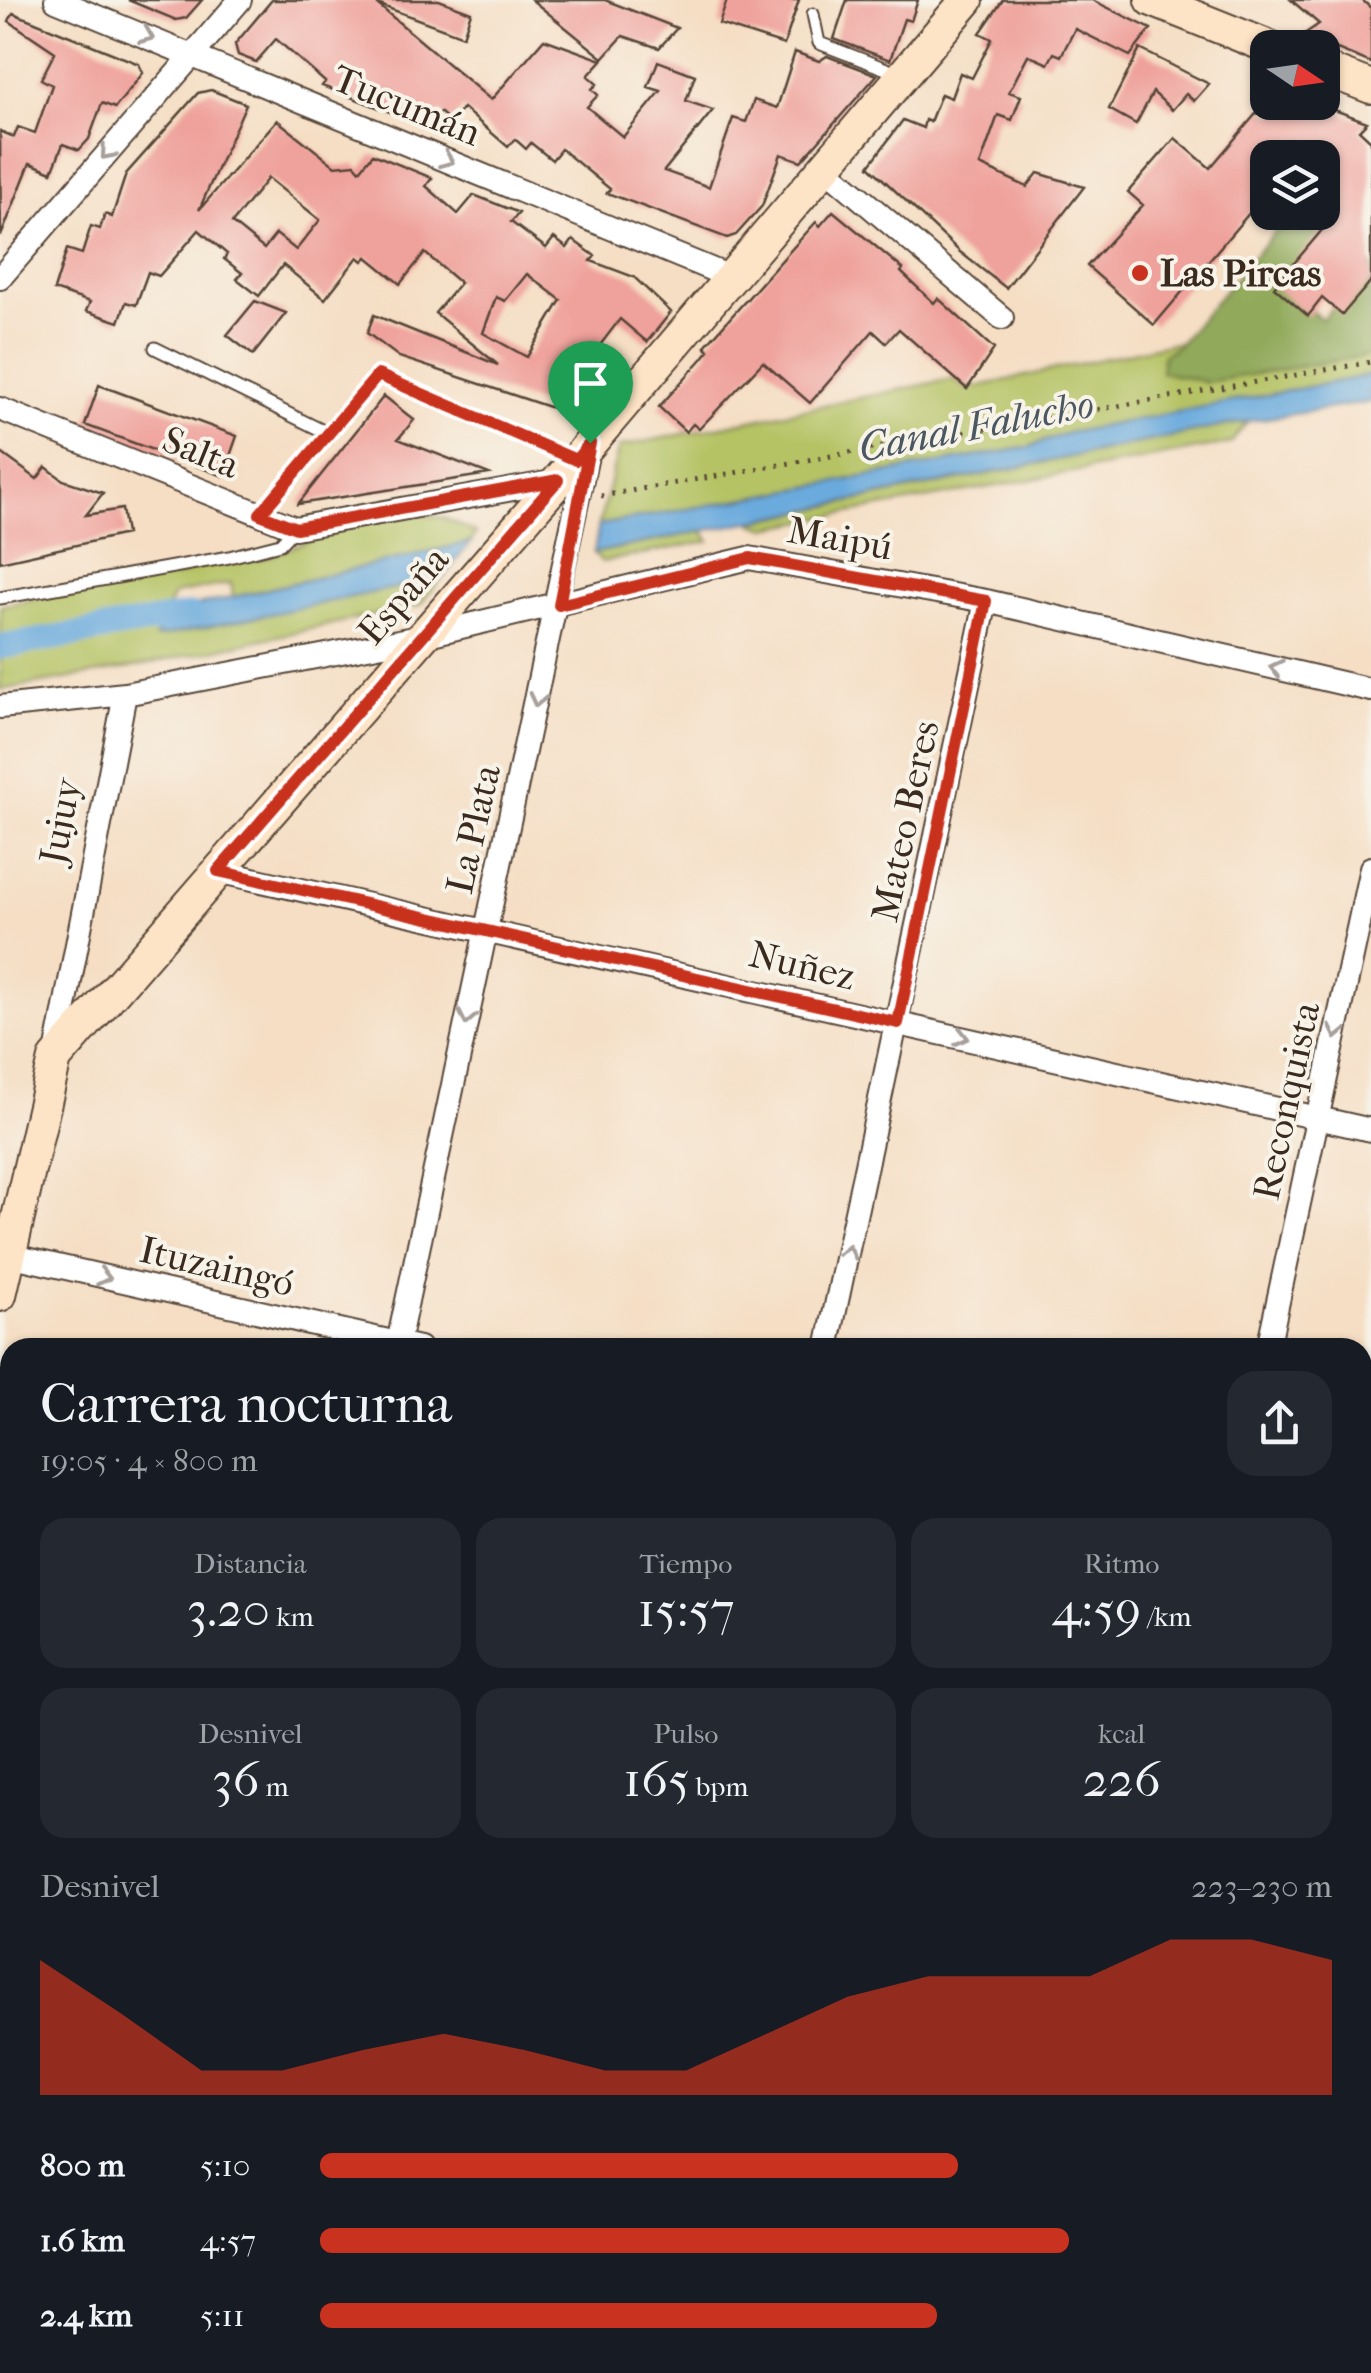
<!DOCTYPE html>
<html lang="es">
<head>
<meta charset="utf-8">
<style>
	body { margin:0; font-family:"IM FELL French Canon",serif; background:#242831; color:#f1f3f6; height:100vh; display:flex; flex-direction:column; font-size:38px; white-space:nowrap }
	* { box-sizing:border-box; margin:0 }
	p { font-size:32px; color:#9ea1a6 }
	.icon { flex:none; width:55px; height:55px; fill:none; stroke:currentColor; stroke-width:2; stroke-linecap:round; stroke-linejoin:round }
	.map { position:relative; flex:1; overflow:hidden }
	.sheet { position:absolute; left:0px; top:1338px; width:1372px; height:1038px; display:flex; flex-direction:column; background:#171b24; border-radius:30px 30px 0 0; box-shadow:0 2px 8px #0004 }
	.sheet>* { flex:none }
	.needle { width:65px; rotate:103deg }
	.tools { position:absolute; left:1250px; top:30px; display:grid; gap:20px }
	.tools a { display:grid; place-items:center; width:90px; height:90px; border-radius:20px; background:#171b24; box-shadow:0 2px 8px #0004; font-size:50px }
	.pin { position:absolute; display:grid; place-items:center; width:85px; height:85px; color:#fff; margin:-102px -42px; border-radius:50% 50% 50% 0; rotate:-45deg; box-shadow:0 0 10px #0007 }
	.pin .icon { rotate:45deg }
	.round { display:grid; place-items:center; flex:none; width:105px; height:105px; border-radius:30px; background:#242831 }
	.head { display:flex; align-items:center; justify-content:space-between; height:170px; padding:0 40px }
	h1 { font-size:55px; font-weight:600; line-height:75px }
	.stats { display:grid; grid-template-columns:repeat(3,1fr); gap:15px; height:170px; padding:10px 40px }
	.stats div { display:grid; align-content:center; border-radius:25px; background:#242831; text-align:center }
	.stats b { font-size:50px; font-weight:600 }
	.stats small { font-size:28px; font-weight:400 }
	.stats p { font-size:28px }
	.chart { height:280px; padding:20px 40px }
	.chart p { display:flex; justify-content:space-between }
	.chart svg { width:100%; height:180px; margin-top:10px; fill:#c8321e; opacity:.7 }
	ul { padding:0 40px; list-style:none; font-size:32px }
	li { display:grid; grid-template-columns:160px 120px 1fr; align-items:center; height:75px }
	li i { height:25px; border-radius:12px; background:#c8321e }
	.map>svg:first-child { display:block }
	.green { fill:#b5c365; stroke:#787642; stroke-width:2.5 }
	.forest { fill:#90a95a; stroke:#666a3c; stroke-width:2.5 }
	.water { fill:#6aaadd; stroke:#526a7e; stroke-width:2.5 }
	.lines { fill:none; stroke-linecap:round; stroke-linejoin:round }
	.canal { stroke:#6aaadd; stroke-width:25 }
	.building { fill:#efa19b; fill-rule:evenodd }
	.lane-casing { stroke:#574537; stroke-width:15 }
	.street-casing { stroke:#574537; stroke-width:26 }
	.secondary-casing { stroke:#574537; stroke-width:36 }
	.path { stroke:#574537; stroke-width:5; stroke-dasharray:2.5 8; stroke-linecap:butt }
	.lane { stroke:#fff; stroke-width:11 }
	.street { stroke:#fff; stroke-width:22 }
	.secondary { stroke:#fee4c6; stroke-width:32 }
	.oneway { stroke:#a79f9a }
	.route-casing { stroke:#fff; stroke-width:20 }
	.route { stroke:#c8321e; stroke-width:12 }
	.poi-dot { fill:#c8321e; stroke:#f7f3e8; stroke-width:4 }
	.labels { text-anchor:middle; stroke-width:8; stroke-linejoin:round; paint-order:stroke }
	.street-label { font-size:38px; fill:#3b2a1e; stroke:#f7f3e8 }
	.poi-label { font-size:38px; font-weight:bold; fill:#3b2a1e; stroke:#f7f3e8; text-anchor:start }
	.water-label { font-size:40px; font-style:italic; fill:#4b5761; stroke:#f7f3e8 }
</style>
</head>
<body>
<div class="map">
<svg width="1371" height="2373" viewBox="0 0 1371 2373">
	<rect width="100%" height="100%" fill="#f7f3e8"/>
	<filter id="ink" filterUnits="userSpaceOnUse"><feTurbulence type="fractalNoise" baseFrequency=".01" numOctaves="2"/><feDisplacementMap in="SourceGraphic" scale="20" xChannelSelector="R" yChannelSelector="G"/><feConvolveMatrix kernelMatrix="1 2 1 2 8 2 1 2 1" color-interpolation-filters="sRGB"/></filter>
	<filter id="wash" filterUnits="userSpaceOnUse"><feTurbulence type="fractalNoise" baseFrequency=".0048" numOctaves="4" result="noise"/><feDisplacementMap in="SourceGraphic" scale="40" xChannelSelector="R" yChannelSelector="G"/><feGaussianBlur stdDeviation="2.25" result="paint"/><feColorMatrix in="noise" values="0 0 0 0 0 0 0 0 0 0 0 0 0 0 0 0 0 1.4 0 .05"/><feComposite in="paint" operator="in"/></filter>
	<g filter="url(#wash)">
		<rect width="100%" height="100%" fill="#f5dec4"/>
		<!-- green -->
		<path class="green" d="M1371,320V375L1068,433L1029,447L599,525L619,447L952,379L967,389L1168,344Z
			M1248,421L1231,443L767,528L750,522Z
			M416,513L444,518L476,533L471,542L233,597L231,583L174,594L156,637L442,578L420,605L130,668L0,690V606L145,576H178L215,560L262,559L353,524Z
			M703,531L710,541L602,562L594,553Z"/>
		<!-- forest -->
		<path class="forest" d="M1291,213H1336L1304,306L1322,319L1371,266V355L1206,382L1161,372L1163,355L1177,346Z"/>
		<!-- water -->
		<path class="water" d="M1371,375V402L1248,421L594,553L599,525L1029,447L1067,433Z
			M471,542L442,578L155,638L164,613Z"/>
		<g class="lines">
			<!-- canal -->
			<path class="canal" d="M0,647L191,615"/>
		</g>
		<g id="blocks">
			<!-- building -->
			<path class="building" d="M128,0H202L186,18L176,20Z
				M272,0H439L471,12L463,36L377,4L491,100L544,39L602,60L588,76L597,84L592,89L598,95L587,107L623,137L661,91L648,87L658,61L695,75L686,101L713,110L664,171L709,187L733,118L746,122L754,100L777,108L795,52L819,61L827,56L877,75L801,161L781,154L762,206L736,235L727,238L607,193L610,189L561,149L552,160L531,143L526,149L515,139L508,147L463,108L451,122L440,112L428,125L420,118L416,122L322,86L325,82L276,39L256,62L238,55L235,44Z
				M532,0H605L677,28L659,48L623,36L603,58Z
				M727,0H799L784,45L719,24Z
				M847,0H918L911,21L904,19L890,60L834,39Z
				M1003,0H1092L1151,29L1130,56L1075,29L1061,56L1054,53L1048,64L1028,55L1009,92L1021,96L1012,120L998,115L980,165L1027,187L1038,173L1084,187L1006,288L960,252L869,166L903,120L923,128L925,120L930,122L941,94L951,98L960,73L972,78L992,39L980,33Z
				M1291,0H1362L1371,8V63L1303,35L1319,24Z
				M13,13L139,64L143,73L115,108L102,103L89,139L79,150L63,144L52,172L30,163L1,236L0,131L14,137L18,127L35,133L52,85L41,79L55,52L9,21Z
				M1140,49L1193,76L1209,84L1194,101L1186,94L1172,110L1153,92L1136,124L1109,109Z
				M211,90L246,104L199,210L277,120L335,166L355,164L360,170L373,154L432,178L426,186L458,214L474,195L519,213L511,222L546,248L554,238L567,248L573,240L595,256L591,261L634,277L671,312L647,342L620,319L594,353L619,374L582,418L399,357L367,333L374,315L498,365L435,313L460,283L425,253L400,284L367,257L363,261L358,257L325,299L283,265L259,296L237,279L242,273L224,259L227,254L199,230L159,276L148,272L136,305L126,302L119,322L86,311L90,302L54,290L67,249L82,254L91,226L100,229L105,214L112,217L126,174L198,93ZM268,178L320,220L296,250L276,234L264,249L232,223ZM527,274L561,300L527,357L483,333L496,297L505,301Z
				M1283,102H1313L1367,122L1359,130L1371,141V281L1342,315L1322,298L1308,316L1274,287L1322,230V158H1268V191L1154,325L1087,266L1143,205L1128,192L1175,138L1210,168L1260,109L1274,116Z
				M833,211L903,269L901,272L934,303L938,298L994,349L967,389L899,329L886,343L873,331L810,403L763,362L699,429L693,424L686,432L659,407L702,359L709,350L705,346L816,222L820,226Z
				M255,301L286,313L253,355L227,335Z
				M99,385L237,436L223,476L85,425Z
				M384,396L414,420L398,439L489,474L298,504Z
				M0,452L37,479L46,467L63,480L103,493L86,515L122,509L126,534L0,562Z"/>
		</g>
	</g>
	<g filter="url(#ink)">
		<use href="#blocks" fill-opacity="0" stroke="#574537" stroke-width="2.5"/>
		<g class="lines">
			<defs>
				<path id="lane" d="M813,14L819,43L899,74
					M155,348L327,433
					M260,514L378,375L572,458
					M0,598L229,557L280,544L295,528"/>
				<path id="street" d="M56,0L730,277
					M825,168L1002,318
					M0,278L240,0
					M0,409L295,528L558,481
					M0,707L125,694L419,637L749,558L986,601L1371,690
					M217,871L1371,1130
					M56,1054L125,694
					M0,1253L419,1348
					M397,1348L589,446
					M827,1348L986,601
					M1268,1348L1371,868
					M1362,1560L1371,1562
					M0,1680L10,1683
					M1362,1994L1371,1996
					M0,2126L10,2128
					M0,2310L10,2312
					M251,2365L287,2373
					M1056,2365L1093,2373
					M88,2373L90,2365
					M589,2373L591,2365"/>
				<path id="secondary" d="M1152,0L1272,48
					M1322,68L1371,87
					M0,1295L55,1059L558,481L967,0"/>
			</defs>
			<!-- lane casing -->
			<use href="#lane" class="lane-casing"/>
			<!-- street casing -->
			<use href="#street" class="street-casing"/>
			<!-- secondary casing -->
			<use href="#secondary" class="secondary-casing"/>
			<!-- path -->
			<path class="path" d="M601,496L1371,362"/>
			<!-- lane -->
			<use href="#lane" class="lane"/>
			<!-- street -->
			<use href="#street" class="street"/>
			<!-- secondary -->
			<use href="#secondary" class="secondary"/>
		</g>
		<!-- one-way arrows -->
		<defs><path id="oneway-chevron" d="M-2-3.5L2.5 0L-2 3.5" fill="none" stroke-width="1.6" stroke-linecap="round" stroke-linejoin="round" transform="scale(2.5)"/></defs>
		<g class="oneway">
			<use href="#oneway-chevron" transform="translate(147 36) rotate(22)"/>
			<use href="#oneway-chevron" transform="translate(107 153) rotate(131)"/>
			<use href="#oneway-chevron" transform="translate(447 160) rotate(22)"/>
			<use href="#oneway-chevron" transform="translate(1276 668) rotate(-167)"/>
			<use href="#oneway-chevron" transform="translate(537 700) rotate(103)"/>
			<use href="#oneway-chevron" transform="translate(467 1018) rotate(102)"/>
			<use href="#oneway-chevron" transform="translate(1337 1032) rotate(102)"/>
			<use href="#oneway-chevron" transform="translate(962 1037) rotate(13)"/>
			<use href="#oneway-chevron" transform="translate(848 1252) rotate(-78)"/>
			<use href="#oneway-chevron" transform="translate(104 1277) rotate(13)"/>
		</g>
	</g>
	<g class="lines" filter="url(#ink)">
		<defs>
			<path id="route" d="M378,375L576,460L590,443L559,605L750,558L986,601L898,1023L218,871L558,480L296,528L260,514Z"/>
		</defs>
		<!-- route casing -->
		<use href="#route" class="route-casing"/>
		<!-- route -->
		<use href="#route" class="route"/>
	</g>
	<!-- markers -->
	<circle class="poi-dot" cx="1140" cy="273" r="10"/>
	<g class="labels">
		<!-- street labels -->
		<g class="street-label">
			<text transform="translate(407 105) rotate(22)" y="13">Tucumán</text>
			<text transform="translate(201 452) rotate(22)" y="13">Salta</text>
			<text transform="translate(840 538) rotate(10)" y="13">Maipú</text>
			<text transform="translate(403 595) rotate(-49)" y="13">España</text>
			<text transform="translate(60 821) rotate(-79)" y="13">Jujuy</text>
			<text transform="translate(905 821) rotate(-78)" y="13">Mateo Beres</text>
			<text transform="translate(473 829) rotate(-77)" y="13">La Plata</text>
			<text transform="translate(802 965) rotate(13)" y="13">Nuñez</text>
			<text transform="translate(1286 1101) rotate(-78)" y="13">Reconquista</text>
			<text transform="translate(217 1266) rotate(13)" y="13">Ituzaingó</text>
		</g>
		<!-- poi labels -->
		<g class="poi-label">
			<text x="1160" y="286">Las Pircas</text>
		</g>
		<!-- water labels -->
		<g class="water-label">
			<text transform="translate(976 425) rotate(-11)" y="14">Canal Falucho</text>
		</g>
	</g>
</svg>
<div class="tools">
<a><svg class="needle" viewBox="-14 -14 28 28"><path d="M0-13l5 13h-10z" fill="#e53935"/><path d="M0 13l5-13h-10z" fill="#9ea1a6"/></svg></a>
<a><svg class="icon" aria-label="layers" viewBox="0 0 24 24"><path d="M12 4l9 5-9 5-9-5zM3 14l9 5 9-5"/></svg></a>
</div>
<div class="pin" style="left:590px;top:443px;background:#1e9e55"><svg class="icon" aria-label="arrive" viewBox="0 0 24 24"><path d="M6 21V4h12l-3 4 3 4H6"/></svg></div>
<section class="sheet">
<div class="head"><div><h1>Carrera nocturna</h1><p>19:05 · 4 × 800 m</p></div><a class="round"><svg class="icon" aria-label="share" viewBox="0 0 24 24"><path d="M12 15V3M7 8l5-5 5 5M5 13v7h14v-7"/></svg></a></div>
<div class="stats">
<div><p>Distancia</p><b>3.20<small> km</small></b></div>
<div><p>Tiempo</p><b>15:57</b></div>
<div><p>Ritmo</p><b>4:59<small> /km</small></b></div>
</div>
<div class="stats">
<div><p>Desnivel</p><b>36<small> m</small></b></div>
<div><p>Pulso</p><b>165<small> bpm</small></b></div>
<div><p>kcal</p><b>226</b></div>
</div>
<div class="chart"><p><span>Desnivel</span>223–230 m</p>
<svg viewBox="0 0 160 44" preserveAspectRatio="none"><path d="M0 44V11L10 24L20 38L30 38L40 33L50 29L60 33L70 38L80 38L90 29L100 20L110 15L120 15L130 15L140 6L150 6L160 11V44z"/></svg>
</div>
<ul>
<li><b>800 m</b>5:10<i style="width:63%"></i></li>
<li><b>1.6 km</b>4:57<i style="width:74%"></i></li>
<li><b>2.4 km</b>5:11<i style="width:61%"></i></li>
</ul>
</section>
</div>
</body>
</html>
